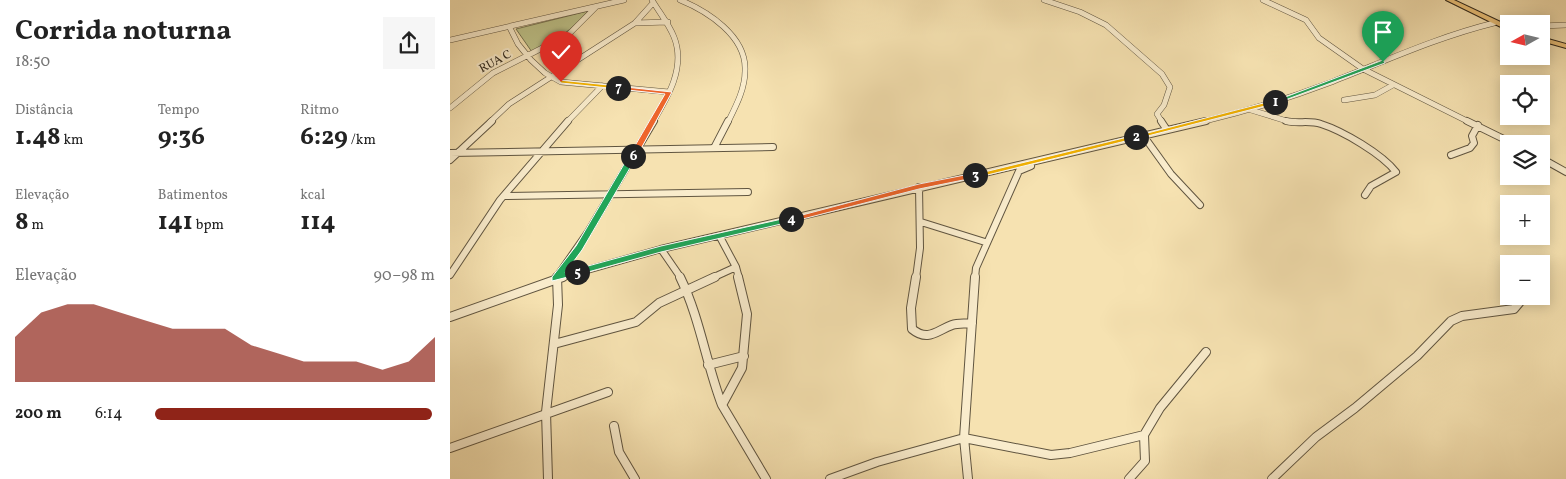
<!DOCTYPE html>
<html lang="pt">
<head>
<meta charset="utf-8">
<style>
	body { margin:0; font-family:Vollkorn,serif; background:#f6f6f6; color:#222; height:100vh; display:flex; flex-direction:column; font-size:19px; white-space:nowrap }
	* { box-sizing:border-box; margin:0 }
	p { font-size:16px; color:#767676 }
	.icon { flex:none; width:28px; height:28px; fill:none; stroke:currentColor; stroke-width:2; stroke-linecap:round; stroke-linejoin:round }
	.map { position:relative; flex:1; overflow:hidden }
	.sheet { display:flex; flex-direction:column; background:#fff; width:450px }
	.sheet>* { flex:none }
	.needle { width:32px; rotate:262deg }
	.controls { position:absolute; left:1050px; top:15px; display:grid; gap:10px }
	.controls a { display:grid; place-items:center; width:50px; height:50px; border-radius:0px; background:#fff; box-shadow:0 2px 12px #0003; font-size:25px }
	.pin { position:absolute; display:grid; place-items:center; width:42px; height:42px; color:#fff; margin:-51px -21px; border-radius:50% 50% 50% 0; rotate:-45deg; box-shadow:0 0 5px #0007 }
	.pin .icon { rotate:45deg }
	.km { position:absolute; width:25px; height:25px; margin:-12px; border-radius:50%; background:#222; color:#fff; font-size:14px; line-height:25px; text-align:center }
	.round { display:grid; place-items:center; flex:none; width:52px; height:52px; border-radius:0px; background:#f6f6f6 }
	.summary { display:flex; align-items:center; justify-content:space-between; height:85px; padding:0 15px }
	h1 { font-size:28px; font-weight:700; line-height:38px }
	.metrics { display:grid; grid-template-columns:repeat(3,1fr); gap:8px; height:85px; padding:5px 15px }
	.metrics div { display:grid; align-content:center }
	.metrics b { font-size:25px; font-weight:700 }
	.metrics small { font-size:14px; font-weight:400 }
	.metrics p { font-size:14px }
	.chart { height:140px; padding:10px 15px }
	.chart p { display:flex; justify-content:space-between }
	.chart svg { width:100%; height:90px; margin-top:5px; fill:#8f2418; opacity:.7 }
	ul { padding:0 15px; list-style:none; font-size:16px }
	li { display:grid; grid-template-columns:80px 60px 1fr; align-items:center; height:38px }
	li i { height:12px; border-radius:6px; background:#8f2418 }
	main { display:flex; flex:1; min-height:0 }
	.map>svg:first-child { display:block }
	.green { fill:#bec38a; stroke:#767452 }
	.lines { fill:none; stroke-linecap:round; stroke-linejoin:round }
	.minor-far2-casing { stroke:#605540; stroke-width:6 }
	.minor-far1-casing { stroke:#605540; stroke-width:8 }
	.minor-casing { stroke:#605540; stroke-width:10 }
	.highway-casing { stroke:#2e261a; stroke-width:2 }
	.minor-far2 { stroke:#f9eccc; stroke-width:5 }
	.minor-far1 { stroke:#f9eccc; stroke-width:6 }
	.minor { stroke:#f9eccc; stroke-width:8 }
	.highway { fill:#ebc178; fill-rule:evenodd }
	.split-1 { fill:#22a559; stroke:#fff }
	.split-2 { fill:#f5b400; stroke:#fff }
	.split-3 { fill:#f5b400; stroke:#fff }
	.split-4 { fill:#f0652b; stroke:#fff }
	.split-5 { fill:#22a559; stroke:#fff }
	.split-6 { fill:#22a559; stroke:#fff }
	.split-7 { fill:#f0652b; stroke:#fff }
	.split-8 { fill:#f5b400; stroke:#fff }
	.labels { text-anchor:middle; stroke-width:4; stroke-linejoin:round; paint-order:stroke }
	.far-street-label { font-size:12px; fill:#2e261a; stroke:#f9eccc }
</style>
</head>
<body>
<main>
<section class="sheet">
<div class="summary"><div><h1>Corrida noturna</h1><p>18:50</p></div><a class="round"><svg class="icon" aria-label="share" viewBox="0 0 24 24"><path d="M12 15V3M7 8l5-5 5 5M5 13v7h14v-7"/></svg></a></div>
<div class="metrics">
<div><p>Distância</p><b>1.48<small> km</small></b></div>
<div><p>Tempo</p><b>9:36</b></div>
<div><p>Ritmo</p><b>6:29<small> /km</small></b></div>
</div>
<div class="metrics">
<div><p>Elevação</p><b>8<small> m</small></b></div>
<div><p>Batimentos</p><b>141<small> bpm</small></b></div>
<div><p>kcal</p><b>114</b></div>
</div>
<div class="chart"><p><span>Elevação</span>90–98 m</p>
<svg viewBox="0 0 160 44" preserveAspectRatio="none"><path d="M0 44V22L10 10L20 6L30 6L40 10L50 14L60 18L70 18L80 18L90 26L100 30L110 34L120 34L130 34L140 38L150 34L160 22V44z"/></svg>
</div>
<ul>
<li><b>200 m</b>6:14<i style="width:99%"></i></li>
</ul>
</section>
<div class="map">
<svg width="1116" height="479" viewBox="0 0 1116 479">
	<rect width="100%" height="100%" fill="#f6e2b1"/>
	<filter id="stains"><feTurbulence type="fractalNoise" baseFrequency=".004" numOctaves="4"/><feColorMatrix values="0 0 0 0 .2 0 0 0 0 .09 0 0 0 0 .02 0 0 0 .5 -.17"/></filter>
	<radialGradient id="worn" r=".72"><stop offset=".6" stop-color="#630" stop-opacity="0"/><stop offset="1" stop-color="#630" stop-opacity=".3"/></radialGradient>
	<!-- green -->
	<path class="green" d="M138,11C122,30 105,42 82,52L66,29Z"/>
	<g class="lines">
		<defs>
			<path id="minor-far2" d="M202,0C209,12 219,24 224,37C236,67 218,97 203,122
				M230,0C257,11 297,36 295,71C295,89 286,106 278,122
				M594,0L630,12L656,25L712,74L720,87L714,105L707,114L712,122
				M813,0L856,20L869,38L913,69L1019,122
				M185,23L218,22
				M1091,26L1116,25
				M60,28L68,44L81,60L95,73L111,82L219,92
				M0,40L174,0
				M894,100L925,95L943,85
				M0,108L43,73L118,35L146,7
				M801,110L840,122
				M40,122L59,104L185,23L203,3
				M117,122L152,86
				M751,122C794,112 837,99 879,83C933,62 987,37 1044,23"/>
			<path id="minor-far1" d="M711,121L717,130
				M836,121C847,124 860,120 871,124C893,131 932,154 946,172L921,186L915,195
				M1017,121L1064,144
				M693,135L721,174L750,205
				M264,148L278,121
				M0,153L323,147
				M1001,155L1020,148L1024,143L1022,136L1028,125
				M1091,158L1116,172
				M0,160L42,121
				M55,196L298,192
				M471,222L535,242
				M270,237L286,267L289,278
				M211,249L231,278
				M0,275L50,200L118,121
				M106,278L138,232L204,121
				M109,278L211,249L756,121
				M262,278L286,267
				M466,278L470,248L469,187
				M525,278L526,268L569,171L581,166"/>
			<path id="minor" d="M230,277C250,318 256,363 272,405
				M288,277L297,314L292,368L272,405L316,479
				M466,277L461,308L462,329C478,342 486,331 502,325C508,323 515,324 522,323
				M0,317L113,277
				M104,344L186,322L209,303L265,277
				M258,365L294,356
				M164,426L169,452L185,479
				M0,448L158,392
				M98,479L96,412L108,305L107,277
				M380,479L427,462L514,438L601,455L620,453L694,435L710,408L756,352
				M518,479L514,438L525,277
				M679,479L695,461L694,435
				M822,479L866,437L905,408L967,356L1001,321L1012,316L1064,309L1074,297"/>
			<path id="highway" d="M996,0H1004L1059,26V31Z
				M1091,37L1116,44V48L1091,41Z"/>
		</defs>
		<!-- minor-far2 casing -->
		<use href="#minor-far2" class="minor-far2-casing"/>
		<!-- minor-far1 casing -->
		<use href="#minor-far1" class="minor-far1-casing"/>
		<!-- minor casing -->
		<use href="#minor" class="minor-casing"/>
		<!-- highway casing -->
		<use href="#highway" class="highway-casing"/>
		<!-- minor-far2 -->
		<use href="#minor-far2" class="minor-far2"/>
		<!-- minor-far1 -->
		<use href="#minor-far1" class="minor-far1"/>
		<!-- minor -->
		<use href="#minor" class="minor"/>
		<!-- highway -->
		<use href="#highway" class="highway"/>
	</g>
	<!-- split-1 -->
	<path class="split-1" d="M933,60L935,63L827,103L822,102Z"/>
	<!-- split-2 -->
	<path class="split-2" d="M825,100L827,103L686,139L682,137Z"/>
	<!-- split-3 -->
	<path class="split-3" d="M686,135L688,138L525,178L522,175Z"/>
	<!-- split-4 -->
	<path class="split-4" d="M525,173L528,174V177L469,189L341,222L337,219L469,184Z"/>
	<!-- split-5 -->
	<path class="split-5" d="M341,217H344V221L211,252L127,275L123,272L127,269L211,246Z"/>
	<!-- split-6 -->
	<path class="split-6" d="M180,154L187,156L132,250L115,273L130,270V274L102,281V277L126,246Z"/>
	<!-- split-7 -->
	<path class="split-7" d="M166,86L222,92L187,156L183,158L179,156L215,94L168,89Z"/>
	<!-- split-8 -->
	<path class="split-8" d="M109,80L168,86L171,88L168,89L111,83Z"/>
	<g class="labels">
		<!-- far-street labels -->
		<g class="far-street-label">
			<text transform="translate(45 61) rotate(-29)" y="4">RUA C</text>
		</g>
	</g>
	<rect width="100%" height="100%" filter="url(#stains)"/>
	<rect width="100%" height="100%" fill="url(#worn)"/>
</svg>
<div class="controls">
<a><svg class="needle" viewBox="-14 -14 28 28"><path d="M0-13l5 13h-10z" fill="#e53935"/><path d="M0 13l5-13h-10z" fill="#767676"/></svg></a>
<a><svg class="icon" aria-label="locate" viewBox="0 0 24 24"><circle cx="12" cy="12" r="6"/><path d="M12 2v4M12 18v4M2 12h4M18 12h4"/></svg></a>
<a><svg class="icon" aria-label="layers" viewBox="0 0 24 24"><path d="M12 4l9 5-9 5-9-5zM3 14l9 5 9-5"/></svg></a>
<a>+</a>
<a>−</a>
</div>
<div class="pin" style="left:933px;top:62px;background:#1e9e55"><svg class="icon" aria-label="arrive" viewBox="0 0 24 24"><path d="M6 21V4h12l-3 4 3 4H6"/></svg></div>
<div class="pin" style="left:111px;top:82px;background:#d93025"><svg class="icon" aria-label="check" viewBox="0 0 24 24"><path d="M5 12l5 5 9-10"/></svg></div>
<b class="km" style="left:825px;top:102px">1</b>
<b class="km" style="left:686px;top:137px">2</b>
<b class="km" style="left:525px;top:175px">3</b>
<b class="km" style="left:341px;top:219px">4</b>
<b class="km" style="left:127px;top:272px">5</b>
<b class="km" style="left:183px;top:156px">6</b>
<b class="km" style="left:168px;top:88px">7</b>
</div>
</main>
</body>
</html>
